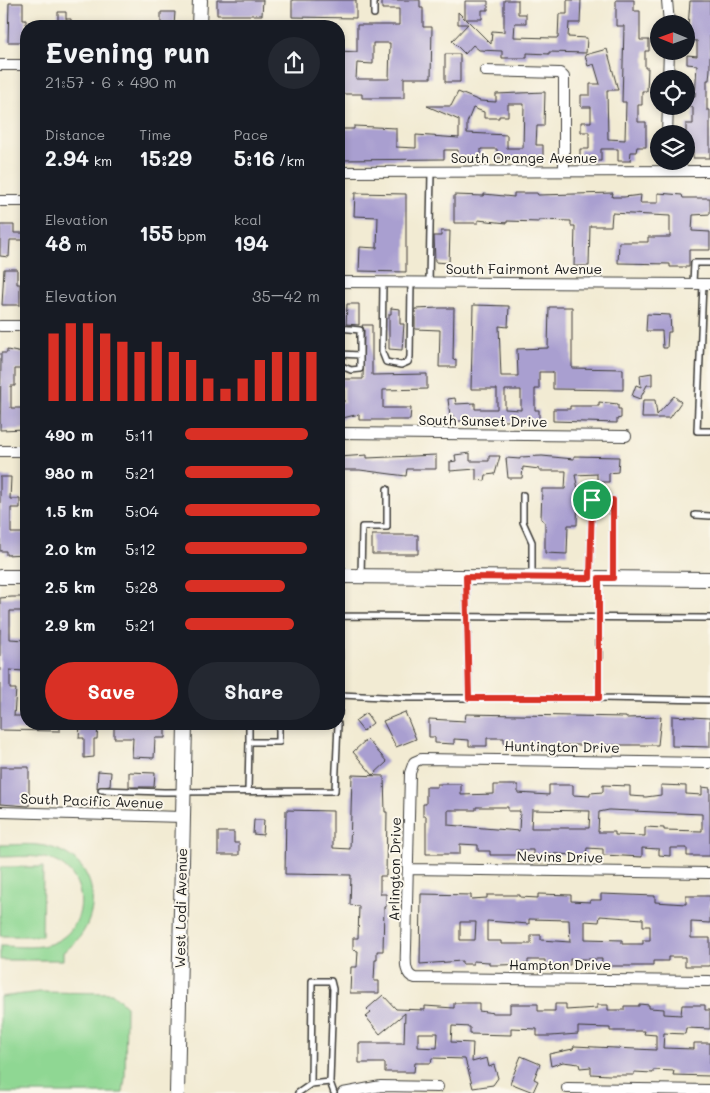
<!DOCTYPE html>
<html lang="en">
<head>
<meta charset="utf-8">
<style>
	body { margin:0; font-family:Mali,sans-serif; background:#242831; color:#f1f3f6; height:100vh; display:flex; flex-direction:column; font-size:19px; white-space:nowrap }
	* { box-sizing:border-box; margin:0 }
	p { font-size:16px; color:#9ea1a6 }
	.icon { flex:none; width:28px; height:28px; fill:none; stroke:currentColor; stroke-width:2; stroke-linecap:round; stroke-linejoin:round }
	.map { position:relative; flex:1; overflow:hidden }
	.details { position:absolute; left:20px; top:20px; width:325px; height:710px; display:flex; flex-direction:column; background:#171b24; border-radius:20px; box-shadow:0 2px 8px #0003 }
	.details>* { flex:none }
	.needle { width:32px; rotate:271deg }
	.tools { position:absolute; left:650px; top:15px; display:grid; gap:10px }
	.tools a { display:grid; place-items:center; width:45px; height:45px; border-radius:50%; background:#171b24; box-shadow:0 2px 8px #0003; font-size:25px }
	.pin { position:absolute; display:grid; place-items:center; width:42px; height:42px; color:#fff; margin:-21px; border:2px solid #fff; border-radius:50%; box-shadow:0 1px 5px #0007 }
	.round { display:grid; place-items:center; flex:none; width:52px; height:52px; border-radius:26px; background:#242831 }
	.summary { display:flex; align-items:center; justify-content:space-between; height:85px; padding:0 25px }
	h1 { font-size:28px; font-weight:700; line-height:38px }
	.figures { display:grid; grid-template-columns:repeat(3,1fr); gap:8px; height:85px; padding:5px 25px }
	.figures div { display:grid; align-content:center }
	.figures b { font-size:21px; font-weight:700 }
	.figures small { font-size:14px; font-weight:400 }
	.figures p { font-size:14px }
	.chart { height:140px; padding:10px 25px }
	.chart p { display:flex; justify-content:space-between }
	.chart svg { width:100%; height:90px; margin-top:5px; stroke:#d93025; stroke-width:6 }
	.action { display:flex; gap:10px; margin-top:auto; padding:10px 25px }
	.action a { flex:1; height:58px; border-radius:30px; background:#d93025; color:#fff; font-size:20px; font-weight:700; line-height:58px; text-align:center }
	.action a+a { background:#242831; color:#f1f3f6 }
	ul { padding:0 25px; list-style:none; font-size:16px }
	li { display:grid; grid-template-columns:80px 60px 1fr; align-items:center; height:38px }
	li i { height:12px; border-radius:6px; background:#d93025 }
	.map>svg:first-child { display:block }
	.green { fill:#8fd793; stroke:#567a58 }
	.building { fill:#a99fd0; fill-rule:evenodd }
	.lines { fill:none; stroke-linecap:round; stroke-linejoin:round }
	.service-casing { stroke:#3c3b37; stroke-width:8 }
	.minor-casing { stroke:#3c3b37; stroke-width:12 }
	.secondary-casing { stroke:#3c3b37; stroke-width:16 }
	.service { stroke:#fff; stroke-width:5 }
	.minor { stroke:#fff; stroke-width:10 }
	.secondary { stroke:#fff; stroke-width:14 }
	.route-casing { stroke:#fff; stroke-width:10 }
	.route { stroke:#d93025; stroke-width:6 }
	.labels { text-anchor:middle; stroke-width:4; stroke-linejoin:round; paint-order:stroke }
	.street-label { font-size:14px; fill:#1c1c1c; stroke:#fbf7ec }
</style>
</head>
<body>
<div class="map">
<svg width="710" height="1093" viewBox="0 0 710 1093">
	<rect width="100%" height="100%" fill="#fbf7ec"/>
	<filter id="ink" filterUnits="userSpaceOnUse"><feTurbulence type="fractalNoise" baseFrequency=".02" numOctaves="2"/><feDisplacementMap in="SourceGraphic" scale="10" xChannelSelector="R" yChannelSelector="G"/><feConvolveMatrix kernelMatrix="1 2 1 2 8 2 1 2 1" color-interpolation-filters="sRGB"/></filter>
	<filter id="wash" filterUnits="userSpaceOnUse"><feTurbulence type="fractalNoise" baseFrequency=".0096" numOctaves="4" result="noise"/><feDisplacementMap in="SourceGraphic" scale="20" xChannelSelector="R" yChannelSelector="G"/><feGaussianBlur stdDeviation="1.12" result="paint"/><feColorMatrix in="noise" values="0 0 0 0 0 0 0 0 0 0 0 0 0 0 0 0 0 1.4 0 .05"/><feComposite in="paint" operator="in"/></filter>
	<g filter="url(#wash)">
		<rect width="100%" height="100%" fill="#f2ebd3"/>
		<!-- green -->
		<path class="green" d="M0,845C19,845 40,842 58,850C104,868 102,928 63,952V960H0V946C18,946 41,950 57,941C90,924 88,875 54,861C38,854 17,857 0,857Z
			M0,867H43L42,936H0Z
			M40,992L112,993L126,1006L125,1078L123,1093H0V997Z"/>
		<g id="blocks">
			<!-- building -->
			<path class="building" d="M217,0H263L262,15H217Z
				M292,0H356V18L292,17Z
				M382,0H420V8H423V27H432L431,78H404V98H362V94H339V51L357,52V25H399V9H382ZM373,43H390L389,79H356L357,63L373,64Z
				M504,0H518V14H526V23H515L514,37L553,38H558L559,14H567V0H581L580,23H569L568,37L587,38L586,53L549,52V54L527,53V58H502V51L479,50L473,45L465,54L452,41L468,24H458V12L465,19V1H488V10H482V19H466L491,44L492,31L504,32Z
				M616,0H634V11H640V40H649V51H645V68H648L647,91H642V105H638V122H646V147H637L636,152H631L630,161H618V149H601V161H580V149H589V132H581V122H591V107H581V95H590V84H600L594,64L588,66L585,55L607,49L618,90H607L608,139L625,140L626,102H622L624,26H616Z
				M690,1H710V69L709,80H707V110H710V158H693V149H686V124H693V107H686V96H695L697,65L687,64V55L697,56V41L687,40Z
				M9,3H23V20H26V42H8Z
				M58,12H66V19H71V26H58Z
				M161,12H175L174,26H161Z
				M445,54H460V82H445Z
				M458,92L480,101L496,102V94L545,92L544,126H537L536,145H543V160H510V158H497V149H481V158H458V150H444V159L339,160V129H354V126L396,128V147L416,148V135L459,138V120L427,106H451ZM508,104H524L523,148H507V135L467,133V123L473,108L484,112V118H499V116H508Z
				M355,193L406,194V272L359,271L360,247L377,248L378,217L354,216Z
				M514,193H537L538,195L613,193L612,197H624L641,195L640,203H658V193L682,195L683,198H710V214L693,215L692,231L710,232V250H689V267H670V264L618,263L619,242H648V237H670V216L612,213L611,226H590L589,266H574L575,226H571V221L539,220V222L507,221V223L478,220V223H454V195L484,196V194L514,197Z
				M0,225H14V233H26V240H10L9,257L0,256Z
				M441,231H450L449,263L435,262L434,236H441Z
				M4,269H17V284H20V305H2Z
				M347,304H359V325L346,324Z
				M473,305L509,306L508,327L499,326L501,376H518L517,349L548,348L549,307H572V368L623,369V390L553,389V372H539V389H535V410H539V420L520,423V421H454V416H450L448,399L455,398L456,404L475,403V409H497V389H471ZM505,390H521V410L505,409Z
				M391,308L400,309V324H404L402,350L389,349V314H391Z
				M440,308H454L453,360L456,359V367H439L440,330L415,329V309Z
				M647,314L670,315L671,332H668L667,348H663L662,331H646Z
				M362,325H372V375L427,374V389L383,390V408H411L410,420H359V414L339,419V402H344V387H339V379H363L364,330Z
				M7,350L23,353V369H15V386H11V408H26V429L0,430L1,353H7Z
				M652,373V385H647L640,399L632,396L636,385L641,387L640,375Z
				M674,396L681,402L670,418H642L643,400H655L657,415Z
				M599,402L618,404V409H621V418L617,419V423L553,421V409H570V406H599Z
				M470,453V461H489V456H500L495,474L486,475L485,481L476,480V469L450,471V462L456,461L455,455Z
				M367,455V458L436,455V469H407L406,476L360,470H339V457Z
				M542,456L574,459V456L619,457L618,472L609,473V482H597V474L575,475L578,489L577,525H568L567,554L545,553V522L541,519L542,489H565L566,471H539V469L523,467L522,478H508L506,458L520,459V457Z
				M0,477H11L10,499H20V508H11V533H26V554L6,555V551H0Z
				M372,535H418V554H372Z
				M12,597H26V611H10V639L26,640L24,671L10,670V689H16L14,716H26V724H60V731L0,730V598Z
				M405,712L416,739L396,747L383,721Z
				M366,713L373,723L363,731L355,721Z
				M466,714L626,717V718L661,717L658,745H559V747L504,745V738H487V746H469V740L454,739V744L435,743V737H429V719L465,721Z
				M672,716L710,718V747L672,746Z
				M80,724L98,725L97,739H94V757L84,758V738H79Z
				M114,726H165V738H155L154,758L132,757L133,738H114Z
				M367,739L387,762L373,775L353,752Z
				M0,767H29V806L0,804Z
				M98,771L111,772L110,786L97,788Z
				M129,772L155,773L154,787H129Z
				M352,775L384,776L385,812H387L386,876H380V894H386V907H384L383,951H377V960H375L374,981H379V993H350L351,967H357L358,951L353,950V938H358L359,906L350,905L351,875L285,874L286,810L333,811V848L350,849Z
				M437,784H461V795L494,794V785H518V793L549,795V785H573V795L590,796V793L603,792V785L630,786V796L646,797L661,795V785L686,786V794L702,795V787L710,788V856H687V848H670V856L659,855V849L642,848V857L603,855V849L587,848L586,856L545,853V856L533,855V850H516V855H490V851H478V845L460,844V854H426V816H423V804H426V787H437ZM476,807H508V811H520L519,831L448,825V810H476ZM532,810L590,811L589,828H531ZM609,810L702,814V831L664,830V828L645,827V836L615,835V832H598L599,812Z
				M254,820H264L263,835L253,834Z
				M218,832H234V843H239V855H218Z
				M421,894L471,895V899L487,898V895H520V897L538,898V894L571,895V901L590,902V900H601V894L655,896V902L686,904V896H710V923L691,922V938H710V966H685V957H668V961H653V966H601L602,959H570V965H545V960H528V964L500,965H489V962L473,961V964H462V961L420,964ZM600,916L643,919V926H650V940H643V944H622V940L585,939V921L599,922ZM529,919L569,920L570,942L541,940V935H531V944H501V941H487V921L529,924ZM460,922H476L475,940H460Z
				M383,995L396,1009L425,1010V1006L454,1008V1003H479V1011L494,1013H510V1004H538V1011H555V1004H566V1010L597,1008V1005H608V1010H624V1006H639V1004L649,1005V1008L664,1009V1014L681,1015L682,1005H705V1010H710V1029L686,1028L685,1034L664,1033L663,1048L694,1049V1043H710V1076L673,1075L674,1071L653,1070V1073L634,1072V1075H609L591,1074V1067L580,1068L579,1064L563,1062L551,1066L549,1054L573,1049L574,1046L656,1050V1035L644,1034L645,1031H610V1028L578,1027V1034L551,1036H537V1029L511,1028V1035L470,1034V1027L452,1026L451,1042L473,1043L472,1062L487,1058L489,1067L494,1065L498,1078L493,1085L473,1088L465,1059L432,1058L431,1063H415L414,1072H385V1063H359V1043H404L405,1013L380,1034L366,1017L371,1013L367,1009ZM418,1033H438L437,1048L418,1047Z
				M521,1056L540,1064L534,1079L538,1081L533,1092L510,1083Z"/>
		</g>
	</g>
	<g filter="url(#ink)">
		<use href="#blocks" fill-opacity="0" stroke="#3c3b37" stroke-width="1"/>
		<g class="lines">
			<defs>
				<path id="service" d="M374,14V0
					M199,23L253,26
					M383,283L382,352L386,362L401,365L408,362L410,357L411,283
					M429,283L431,172
					M693,283L694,263H710
					M703,284L697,431H710
					M339,297V282
					M339,328L360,330V369L351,370L339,365
					M339,354L360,355
					M523,495V522L532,542V577
					M695,515L710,516
					M361,576L362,527H387V489
					M590,577L592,500H613V578
					M466,579L469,698
					M339,594V616
					M339,642V616L710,618
					M339,642L340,695
					M599,698L710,700
					M339,713L340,695L405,698H599V579
					M249,742V724
					M101,790L164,792L335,791L338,724
					M248,791L249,742H279V724
					M311,1084L312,981H331L333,989L330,1082L334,1093
					M298,1093L311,1084L330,1082"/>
				<path id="minor" d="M667,0L669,24
					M0,65H26
					M485,71L560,73L564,77V171
					M668,79L669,51
					M667,134L668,106
					M339,172L710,171
					M0,201H26
					M339,282L710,284
					M0,326H26
					M339,433L626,436
					M0,451H26
					M710,763L421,759L414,762L410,773L406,948C406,958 403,975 415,978L710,981
					M0,812L183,817
					M409,869L710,873
					M567,1088L710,1090
					M343,1093L381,1086L438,1087"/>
				<path id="secondary" d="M199,26L200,0
					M339,576L710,579
					M0,577H26
					M177,1093L185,724"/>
			</defs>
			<!-- service casing -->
			<use href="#service" class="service-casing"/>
			<!-- minor casing -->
			<use href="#minor" class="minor-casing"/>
			<!-- secondary casing -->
			<use href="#secondary" class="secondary-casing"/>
			<!-- service -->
			<use href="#service" class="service"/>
			<!-- minor -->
			<use href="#minor" class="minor"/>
			<!-- secondary -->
			<use href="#secondary" class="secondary"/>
		</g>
	</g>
	<g class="lines" filter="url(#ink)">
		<defs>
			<path id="route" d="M592,500H613V578H599V698H469L466,577L590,578Z"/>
		</defs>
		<!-- route casing -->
		<use href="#route" class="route-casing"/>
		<!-- route -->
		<use href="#route" class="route"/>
	</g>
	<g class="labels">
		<!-- street labels -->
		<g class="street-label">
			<text x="524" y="163">South Orange Avenue</text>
			<text x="524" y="274">South Fairmont Avenue</text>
			<text transform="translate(483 421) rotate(1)" y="5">South Sunset Drive</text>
			<text transform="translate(562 747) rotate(1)" y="5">Huntington Drive</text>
			<text transform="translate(92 801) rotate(2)" y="5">South Pacific Avenue</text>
			<text transform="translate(560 857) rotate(1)" y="5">Nevins Drive</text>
			<text transform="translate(395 869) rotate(-89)" y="5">Arlington Drive</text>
			<text transform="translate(181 908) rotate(-89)" y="5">West Lodi Avenue</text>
			<text x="560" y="970">Hampton Drive</text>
		</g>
	</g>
</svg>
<div class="tools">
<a><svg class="needle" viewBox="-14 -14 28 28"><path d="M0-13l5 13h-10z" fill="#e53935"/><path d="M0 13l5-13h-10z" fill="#9ea1a6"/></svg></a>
<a><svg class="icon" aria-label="locate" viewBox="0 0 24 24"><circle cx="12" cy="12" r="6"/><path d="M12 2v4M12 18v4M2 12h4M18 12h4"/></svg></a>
<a><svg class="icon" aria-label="layers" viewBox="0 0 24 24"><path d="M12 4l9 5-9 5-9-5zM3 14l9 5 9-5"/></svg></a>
</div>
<div class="pin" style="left:592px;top:500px;background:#1e9e55"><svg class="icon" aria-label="arrive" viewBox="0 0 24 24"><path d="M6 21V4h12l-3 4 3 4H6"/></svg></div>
<section class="details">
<div class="summary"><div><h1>Evening run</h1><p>21:57 · 6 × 490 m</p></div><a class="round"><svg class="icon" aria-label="share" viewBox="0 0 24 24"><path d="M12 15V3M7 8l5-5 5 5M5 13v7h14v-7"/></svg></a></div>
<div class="figures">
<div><p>Distance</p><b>2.94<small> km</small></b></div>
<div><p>Time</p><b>15:29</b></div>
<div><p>Pace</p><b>5:16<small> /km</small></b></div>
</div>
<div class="figures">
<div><p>Elevation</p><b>48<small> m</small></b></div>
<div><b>155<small> bpm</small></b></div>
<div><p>kcal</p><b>194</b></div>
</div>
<div class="chart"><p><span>Elevation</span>35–42 m</p>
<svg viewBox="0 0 160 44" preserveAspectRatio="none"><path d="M5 44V11M15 44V6M25 44V6M35 44V11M45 44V15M55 44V20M65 44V15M75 44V20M85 44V24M95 44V33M105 44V38M115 44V33M125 44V24M135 44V20M145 44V20M155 44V20"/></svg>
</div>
<ul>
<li><b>490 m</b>5:11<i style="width:91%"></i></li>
<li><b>980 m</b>5:21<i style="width:80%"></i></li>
<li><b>1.5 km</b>5:04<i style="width:100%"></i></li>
<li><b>2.0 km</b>5:12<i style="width:90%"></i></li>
<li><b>2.5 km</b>5:28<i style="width:74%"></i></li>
<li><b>2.9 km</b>5:21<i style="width:81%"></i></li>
</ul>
<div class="action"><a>Save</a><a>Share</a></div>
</section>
</div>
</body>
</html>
